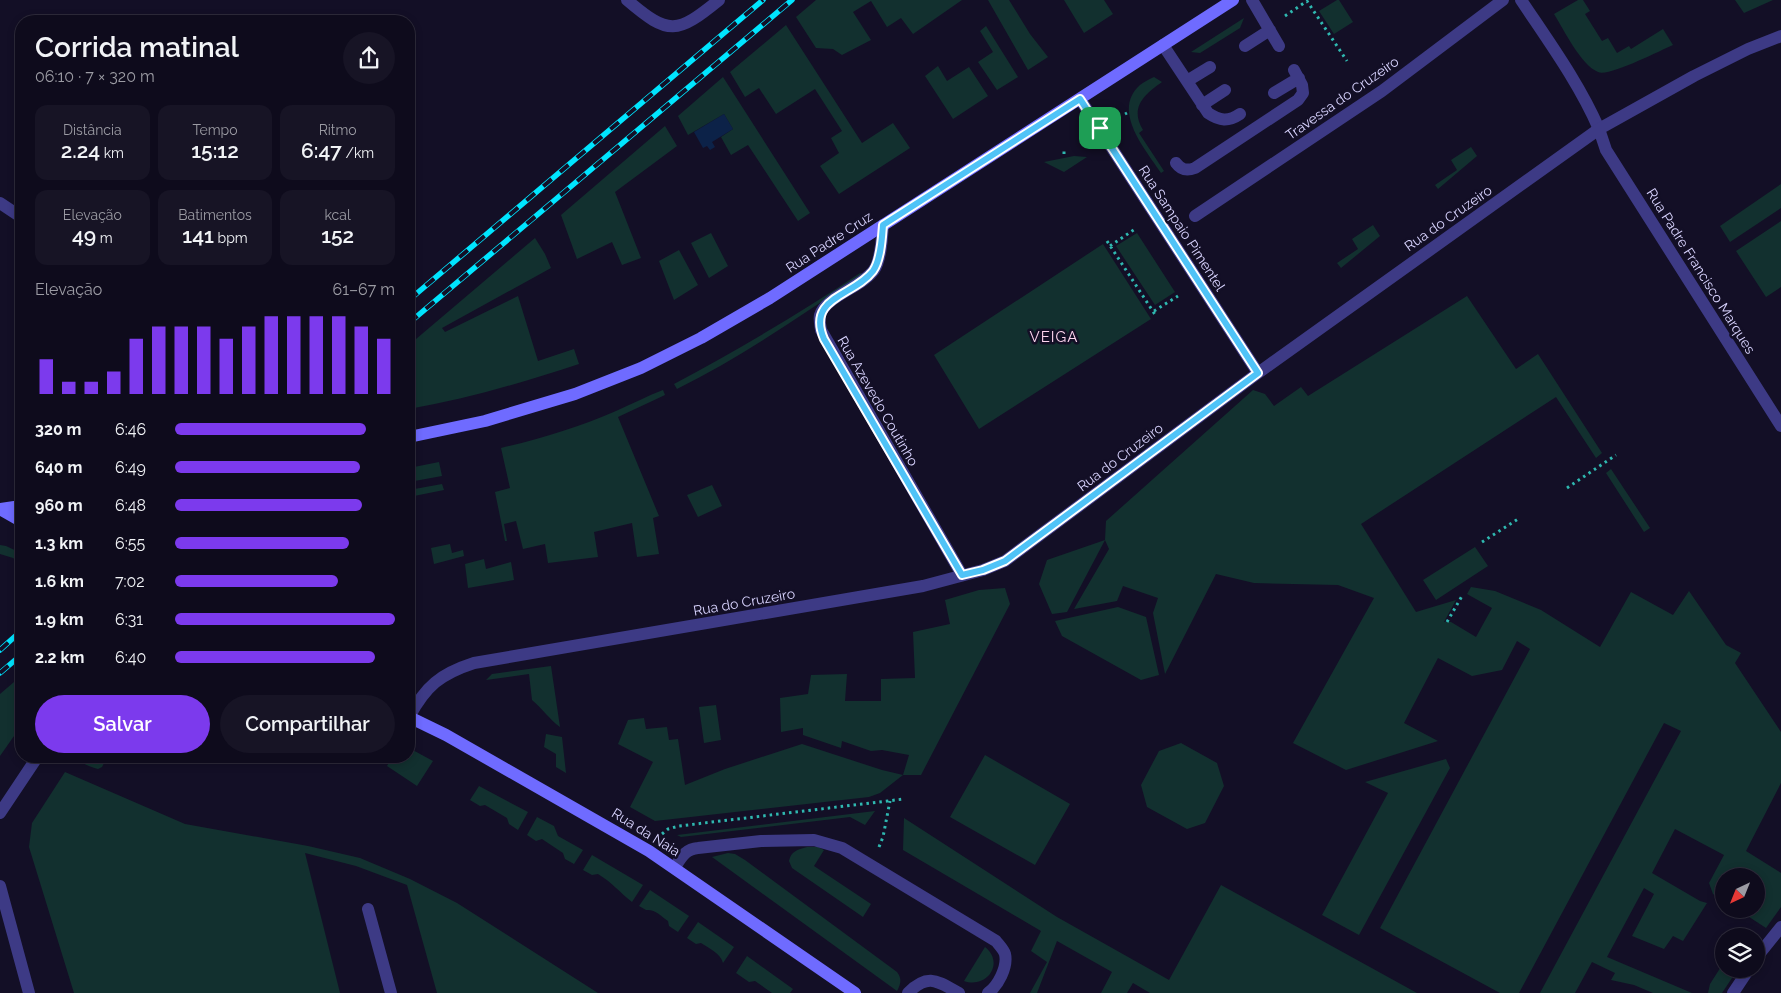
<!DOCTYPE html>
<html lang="pt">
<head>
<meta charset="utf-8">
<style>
	body { margin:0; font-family:Raleway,sans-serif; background:#171425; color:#f1f3f6; height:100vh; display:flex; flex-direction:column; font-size:19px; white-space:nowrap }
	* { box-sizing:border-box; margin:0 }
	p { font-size:16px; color:#9b9ba3 }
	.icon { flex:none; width:28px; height:28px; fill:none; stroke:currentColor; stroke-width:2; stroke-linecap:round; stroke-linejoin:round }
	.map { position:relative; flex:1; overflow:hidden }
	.panel { position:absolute; left:15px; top:15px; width:400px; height:748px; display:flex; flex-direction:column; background:#0e0b1c; border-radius:20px; box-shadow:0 2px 8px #0003,0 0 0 1px #2e2b3b }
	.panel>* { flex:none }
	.needle { width:32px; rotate:223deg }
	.buttons { position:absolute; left:1715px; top:868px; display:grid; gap:10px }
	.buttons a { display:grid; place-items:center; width:50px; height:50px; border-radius:50%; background:#0e0b1c; box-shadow:0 2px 8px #0003,0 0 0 1px #2e2b3b; font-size:25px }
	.pin { position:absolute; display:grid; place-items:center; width:42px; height:42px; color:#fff; margin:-21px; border-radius:10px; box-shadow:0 2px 8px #0006 }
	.round { display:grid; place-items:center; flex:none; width:52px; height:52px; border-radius:26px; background:#171425 }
	.overview { display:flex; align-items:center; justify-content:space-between; height:85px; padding:0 20px }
	h1 { font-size:28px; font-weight:600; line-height:38px }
	.metrics { display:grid; grid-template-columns:repeat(3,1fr); gap:8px; height:85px; padding:5px 20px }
	.metrics div { display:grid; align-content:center; border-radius:12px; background:#171425; text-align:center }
	.metrics b { font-size:21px; font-weight:600 }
	.metrics small { font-size:14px; font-weight:400 }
	.metrics p { font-size:14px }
	.chart { height:140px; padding:10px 20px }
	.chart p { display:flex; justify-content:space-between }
	.chart svg { width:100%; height:90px; margin-top:5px; stroke:#7c3aed; stroke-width:6 }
	.action { display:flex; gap:10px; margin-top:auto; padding:10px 20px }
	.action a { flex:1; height:58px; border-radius:30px; background:#7c3aed; color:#fff; font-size:20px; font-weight:600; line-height:58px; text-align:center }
	.action a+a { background:#171425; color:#f1f3f6 }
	ul { padding:0 20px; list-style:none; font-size:16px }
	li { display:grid; grid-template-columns:80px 60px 1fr; align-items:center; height:38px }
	li i { height:12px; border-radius:6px; background:#7c3aed }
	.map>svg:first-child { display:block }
	.green { fill:#12302f }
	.water { fill:#0c2248 }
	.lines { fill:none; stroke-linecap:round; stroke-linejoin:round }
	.path { stroke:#2fb8b0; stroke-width:3; stroke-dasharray:2.5 4; stroke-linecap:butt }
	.lane { stroke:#3d3a85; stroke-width:12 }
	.street { stroke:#3d3a85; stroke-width:12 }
	.secondary { stroke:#6f6bff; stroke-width:12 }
	.rail-casing { stroke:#00e5ff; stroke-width:5.5 }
	.rail { stroke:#130f26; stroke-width:4; stroke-dasharray:11; stroke-linecap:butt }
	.route-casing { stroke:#fff; stroke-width:10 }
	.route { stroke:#4fc3f7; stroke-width:6 }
	.labels { text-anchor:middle; stroke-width:5; stroke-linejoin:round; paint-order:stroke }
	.street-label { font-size:14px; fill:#d9d4ff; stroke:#130f26 }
	.neighbourhood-label { font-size:15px; letter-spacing:1px; fill:#ffd6f0; stroke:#130f26 }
</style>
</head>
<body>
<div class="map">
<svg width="1781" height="993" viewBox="0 0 1781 993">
	<rect width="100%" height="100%" fill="#130f26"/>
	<!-- green -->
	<path class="green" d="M816,0H962L913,34L901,18L887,27L871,1L853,12L871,40L842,55L833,49L816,48L796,17Z
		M988,0H1009L1030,34L1048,57L1028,70Z
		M1064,0H1104L1113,14L1084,33Z
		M1337,0H1339L1353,22L1334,34L1319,11Z
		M1578,0H1583L1590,11L1585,14L1602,41L1608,38L1617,53L1629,46L1631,49L1663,29L1673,45C1659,51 1609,77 1598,72C1581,65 1564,30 1554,14Z
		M1735,0H1773L1744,13Z
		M1244,18L1240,28L1200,53L1191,52Z
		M786,25L862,143L893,123L910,148L839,194L820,166L839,153L831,138L842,131L815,89L776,114L759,88L745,97L730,72Z
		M986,26L1018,77L997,90L978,62L993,52L980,31Z
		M938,66L947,81L969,67L988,96L953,119L925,76Z
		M723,77L810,213L798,221L748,145L731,155L721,137L733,129L724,114L688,135L678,116Z
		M1154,77L1162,82C1145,94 1129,107 1143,130L1139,133L1164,171L1161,173C1146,150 1111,111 1140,85C1144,82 1149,79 1154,77Z
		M665,126L677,146L615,192L641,258L622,265L612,242L577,259L561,215Z
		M1471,147L1477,156L1438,189L1435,185L1457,170L1451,160Z
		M1074,156L1087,157L1064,172L1044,162Z
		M1781,184V208L1730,242L1720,226Z
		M1781,221V287L1766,297L1736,251Z
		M1373,225L1380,236L1341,268L1337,263L1358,249L1352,239Z
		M711,233L728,266L709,278L691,243Z
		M1137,233L1175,292L1155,305L1116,246Z
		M535,238L545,254L551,268L442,328L445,332L518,296L538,361L574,349L579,364C524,382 467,399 409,409V345Z
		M1103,244L1151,319L979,429L934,355Z
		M679,250L698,285L674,300L659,261Z
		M860,273L863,274C803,314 742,357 677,389L674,384C738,350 800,313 860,273Z
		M1467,296L1516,369L1538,354L1602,453L1596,458L1556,397L1361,524L1416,612L1456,600L1444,622H1451L1476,637L1492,608L1467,594L1471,587L1495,591L1541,610L1600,647L1631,592L1673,615L1689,591L1726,645L1741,653L1735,663L1781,732V783L1746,851L1781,873V907L1766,928L1737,909H1756V876H1724V901L1713,894L1709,883L1724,855L1675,829L1652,873L1700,901L1707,903L1683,941L1673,936L1664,949L1632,936L1654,894L1644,888L1607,957L1692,993H1653L1634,985L1611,980L1615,973L1592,962L1575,993H1540L1681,731L1664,723L1519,993H1500L1380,928L1530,649L1517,641L1502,670L1472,676L1438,658L1404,723L1438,741L1346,770L1293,743L1374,598L1338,585L1254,583L1216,574L1165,674L1153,613L1158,598L1123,586L1117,601L1074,609L1109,549L1105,540L1067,612L1052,614L1039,584L1047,560L1105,540L1106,521L1253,390L1265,394L1274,406L1301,387L1308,396Z
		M663,390L665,395L618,417L659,516L653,518L659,554L637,557L632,523L594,532L598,557L548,563L545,544L523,549L516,521L504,524L507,541H505L495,492L510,488L501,448C540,439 579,427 616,411C632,404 647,396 663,390Z
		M439,462L442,476L409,482V468Z
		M1611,469L1650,528L1644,532L1606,473Z
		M442,484L444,490L409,497V490Z
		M712,485L722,506L698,517L687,495Z
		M450,544L452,553L463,550L464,556L434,564L431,548Z
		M0,545L6,546L21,553V563L13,558L0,554Z
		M1475,547L1488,566L1436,600L1423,580Z
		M484,559L486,569L511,562L514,580L468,588L465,564Z
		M1005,588L1010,604L921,775H903L880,793L869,797L655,821L630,807L653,762L618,744L628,720L644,718L646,729L667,727L669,740L678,739L685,785L725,769L802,744L882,770L903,775L909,755L882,750L871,751L842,741L841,748L803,735V728L781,732L780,698L808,694L811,675L847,674L845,701H881V679L915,678L913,632L950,624L945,600L979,590Z
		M1118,607L1146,617L1159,675L1141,680L1062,636L1055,621Z
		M551,666L560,727C549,719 543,709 532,700L529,674L486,680L492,674Z
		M21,676V726L0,756V694Z
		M716,705L721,740L704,743L699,707Z
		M546,734L562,737L566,773L556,767V754L544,747Z
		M1181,743L1217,763L1224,786L1205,823L1187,829L1147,807L1141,785L1159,751Z
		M409,748L433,761L417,786L387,766L393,756H409Z
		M985,755L1070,804L1035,865L950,817Z
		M77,756H100L105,761L102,767L98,769C90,767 81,764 77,756Z
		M1446,759L1450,768L1359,935L1322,915L1388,793L1365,782Z
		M65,772L185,824L308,846L360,858L410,879L457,903L598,993H437L407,885L356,866L305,853L340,993H74L29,847L32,823Z
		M479,786L528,812L518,830L509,824L507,818L485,805L480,806L470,800Z
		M875,811L865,825L850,817L681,837L677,835Z
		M537,817L554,826L558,836L583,850L574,864L565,859L563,853L542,839L536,841L527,835Z
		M904,818L1057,917L1169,980L1221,885L1417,993H1150L1133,983L1127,993H1101L1112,972L1057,941L1037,993H1030L1047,962L1031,951L1041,931L903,850Z
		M807,847H818L824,850L814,866L871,904L863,917L792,868L789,861C791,851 797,850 807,847Z
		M728,853L735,854L745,860L897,972C902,979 901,983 897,991L712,857Z
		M592,855L643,885L632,902C619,892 613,883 598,874L592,875L583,870Z
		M650,890L689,916L678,932L669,926L668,921C661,916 655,909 646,910L639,906Z
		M698,922L734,947L723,963C721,954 709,948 701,943L696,944L687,938Z
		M985,947C1005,963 987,989 964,981Z
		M747,956L793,989L790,993H772L755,981L749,982L736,973Z
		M1724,962V969H1738L1722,993H1708L1710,984Z"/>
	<!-- water -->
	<path class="water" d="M724,114L733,129L712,142L715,147L710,150L707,146L703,148L694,132Z"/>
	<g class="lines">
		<!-- path -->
		<path class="path" d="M1285,16L1307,1L1347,61
			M1125,114L1127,113
			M1064,154V151
			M1107,241L1156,316
			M1110,246L1135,229
			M1154,311L1178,296
			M1567,488L1616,455
			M1482,542L1518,519
			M1447,622L1462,596
			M662,834L668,829L679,826L904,799
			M879,847L883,837L890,801"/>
		<!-- lane -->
		<path class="lane" d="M627,0C669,36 677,34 719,0
			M1252,0L1279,46
			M1521,0C1549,42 1579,83 1599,129
			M1163,45L1208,113C1220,121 1228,122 1240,114
			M1245,46L1270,30
			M1187,81L1210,67
			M1274,93L1299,78
			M1202,105L1225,90
			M1176,163C1181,170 1187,171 1195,168L1298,100L1303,93L1302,85L1294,70
			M0,203L21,217
			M1195,216L1382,91L1503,0
			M883,225C882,237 881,260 874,270C862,287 825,297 820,315C819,320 820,325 821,330L962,575
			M675,867C681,858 685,849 698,848L761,841L814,840L842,848L996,941C999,945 1004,950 1005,954C1008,967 998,986 988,993
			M908,993C928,973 937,981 959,993"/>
		<!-- street -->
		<path class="street" d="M1080,99L1258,373
			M1599,129L1606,150L1781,426
			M409,717C426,686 440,674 474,663L923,586L983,570L1005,561L1258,373L1599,129L1694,76L1748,49L1781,36
			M0,813L38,756
			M0,886L29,993
			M368,909L391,993
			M1756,958L1781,927
			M1733,993L1749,969"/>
		<!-- secondary -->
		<path class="secondary" d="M409,437L485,421L575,394L641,368L701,338L770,298L1233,0
			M0,509L21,521
			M0,509L21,506
			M409,717L446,735L649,851L855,993"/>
		<defs>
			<path id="rail" d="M409,300L763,0
				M409,323L792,0
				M0,650L21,631
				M0,673L21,655"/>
		</defs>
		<!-- rail casing -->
		<use href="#rail" class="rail-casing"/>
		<!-- rail -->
		<use href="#rail" class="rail"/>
	</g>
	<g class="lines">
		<defs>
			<path id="route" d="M1080,99L1258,373L1005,561L983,570L962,575L824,339C806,297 854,296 873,271C881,260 882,237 883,225Z"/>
		</defs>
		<!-- route casing -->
		<use href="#route" class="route-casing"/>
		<!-- route -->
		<use href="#route" class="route"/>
	</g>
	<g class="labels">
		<!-- street labels -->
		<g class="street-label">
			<text transform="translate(1342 98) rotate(-35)" y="5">Travessa do Cruzeiro</text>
			<text transform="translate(1448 218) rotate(-35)" y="5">Rua do Cruzeiro</text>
			<text transform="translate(1182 228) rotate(57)" y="5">Rua Sampaio Pimentel</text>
			<text transform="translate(829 242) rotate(-33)" y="5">Rua Padre Cruz</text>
			<text transform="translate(1701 271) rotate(58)" y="5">Rua Padre Francisco Marques</text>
			<text transform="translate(878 401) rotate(60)" y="5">Rua Azevedo Coutinho</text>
			<text transform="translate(1120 457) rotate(-37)" y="5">Rua do Cruzeiro</text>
			<text transform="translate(744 602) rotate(-10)" y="5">Rua do Cruzeiro</text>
			<text transform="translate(646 832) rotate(32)" y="5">Rua da Naia</text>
		</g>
		<!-- neighbourhood labels -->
		<g class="neighbourhood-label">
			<text x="1054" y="342">VEIGA</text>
		</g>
	</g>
</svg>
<div class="buttons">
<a><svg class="needle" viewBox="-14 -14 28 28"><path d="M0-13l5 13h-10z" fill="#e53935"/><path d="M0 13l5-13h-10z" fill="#9b9ba3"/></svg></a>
<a><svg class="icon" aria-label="layers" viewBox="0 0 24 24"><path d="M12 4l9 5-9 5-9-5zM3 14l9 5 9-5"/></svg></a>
</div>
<div class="pin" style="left:1100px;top:128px;background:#1e9e55"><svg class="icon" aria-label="arrive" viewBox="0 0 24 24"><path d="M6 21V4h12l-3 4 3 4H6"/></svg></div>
<section class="panel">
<div class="overview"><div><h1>Corrida matinal</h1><p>06:10 · 7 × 320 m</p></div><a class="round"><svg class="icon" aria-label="share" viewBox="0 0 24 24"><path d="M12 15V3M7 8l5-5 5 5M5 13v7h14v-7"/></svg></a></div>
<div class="metrics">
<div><p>Distância</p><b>2.24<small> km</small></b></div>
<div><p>Tempo</p><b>15:12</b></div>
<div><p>Ritmo</p><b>6:47<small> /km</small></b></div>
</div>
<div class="metrics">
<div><p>Elevação</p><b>49<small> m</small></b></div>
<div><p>Batimentos</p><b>141<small> bpm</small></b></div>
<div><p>kcal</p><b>152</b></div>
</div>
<div class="chart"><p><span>Elevação</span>61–67 m</p>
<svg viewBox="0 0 160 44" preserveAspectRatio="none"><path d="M5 44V27M15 44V38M25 44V38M35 44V33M45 44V17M55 44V11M65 44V11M75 44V11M85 44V17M95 44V11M105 44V6M115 44V6M125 44V6M135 44V6M145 44V11M155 44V17"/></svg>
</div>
<ul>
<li><b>320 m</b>6:46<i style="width:87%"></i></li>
<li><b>640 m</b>6:49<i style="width:84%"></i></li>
<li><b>960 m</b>6:48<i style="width:85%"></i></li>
<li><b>1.3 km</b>6:55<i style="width:79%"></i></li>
<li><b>1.6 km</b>7:02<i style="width:74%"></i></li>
<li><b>1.9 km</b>6:31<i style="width:100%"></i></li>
<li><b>2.2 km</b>6:40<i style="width:91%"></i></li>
</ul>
<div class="action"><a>Salvar</a><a>Compartilhar</a></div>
</section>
</div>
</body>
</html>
